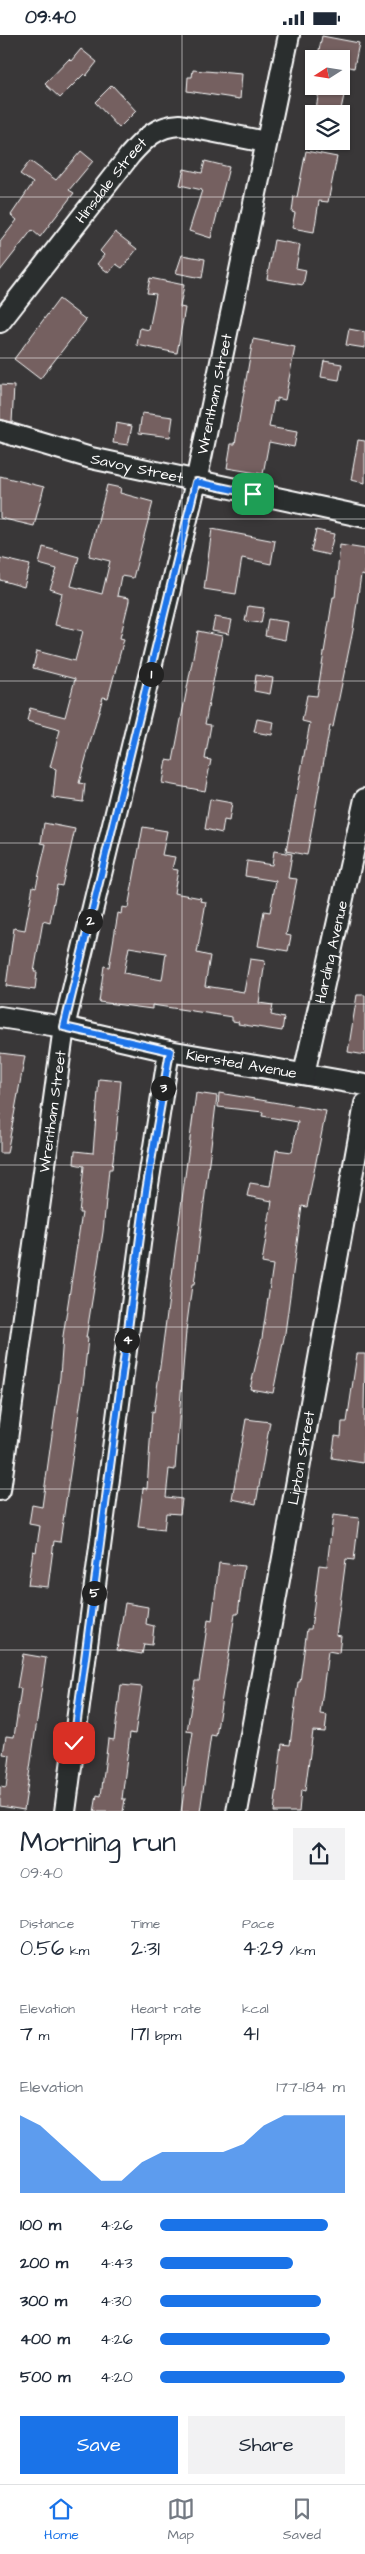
<!DOCTYPE html>
<html lang="en">
<head>
<meta charset="utf-8">
<style>
	body { margin:0; font-family:"Architects Daughter",sans-serif; background:#f2f2f3; color:#1f2937; height:100vh; display:flex; flex-direction:column; font-size:19px; white-space:nowrap }
	* { box-sizing:border-box; margin:0 }
	p { font-size:16px; color:#747a83 }
	.icon { flex:none; width:28px; height:28px; fill:none; stroke:currentColor; stroke-width:2; stroke-linecap:round; stroke-linejoin:round }
	.map { position:relative; height:1776px; overflow:hidden }
	.side { display:flex; flex-direction:column; background:#fff; flex:1 }
	.side>* { flex:none }
	.needle { width:32px; rotate:258deg }
	.buttons { position:absolute; left:305px; top:15px; display:grid; gap:10px }
	.buttons a { display:grid; place-items:center; width:45px; height:45px; border-radius:0px; background:#fff; box-shadow:0 1px 4px #0004; font-size:25px }
	.pin { position:absolute; display:grid; place-items:center; width:42px; height:42px; color:#fff; margin:-21px; border-radius:10px; box-shadow:0 2px 8px #0006 }
	.km { position:absolute; width:25px; height:25px; margin:-12px; border-radius:50%; background:#222; color:#fff; font-size:14px; line-height:25px; text-align:center }
	.round { display:grid; place-items:center; flex:none; width:52px; height:52px; border-radius:0px; background:#f2f2f3 }
	.head { display:flex; align-items:center; justify-content:space-between; height:85px; padding:0 20px }
	h1 { font-size:28px; font-weight:600; line-height:38px }
	.metrics { display:grid; grid-template-columns:repeat(3,1fr); gap:8px; height:85px; padding:5px 20px }
	.metrics div { display:grid; align-content:center }
	.metrics b { font-size:21px; font-weight:600 }
	.metrics small { font-size:14px; font-weight:400 }
	.metrics p { font-size:14px }
	.chart { height:140px; padding:10px 20px }
	.chart p { display:flex; justify-content:space-between }
	.chart svg { width:100%; height:90px; margin-top:5px; fill:#1a73e8; opacity:.7 }
	.primary-button { display:flex; gap:10px; margin-top:auto; padding:10px 20px }
	.primary-button a { flex:1; height:58px; border-radius:0px; background:#1a73e8; color:#fff; font-size:20px; font-weight:600; line-height:58px; text-align:center }
	.primary-button a+a { background:#f2f2f3; color:#1f2937 }
	ul { padding:0 20px; list-style:none; font-size:16px }
	li { display:grid; grid-template-columns:80px 60px 1fr; align-items:center; height:38px }
	li i { height:12px; border-radius:6px; background:#1a73e8 }
	.status { display:flex; justify-content:space-between; align-items:center; height:35px; padding:0 25px; background:#fff; direction:ltr }
	.status svg { height:14px; fill:currentColor }
	.tabs { display:flex; justify-content:space-around; align-items:center; height:70px; border-top:1px solid #e0e1e3; background:#fff; font-size:14px; color:#747a83 }
	.tabs a { display:grid; justify-items:center; gap:2px }
	.tabs .on { color:#1a73e8 }
	.map>svg:first-child { display:block }
	.building { fill:#746060; stroke:#fff; fill-rule:evenodd }
	.lines { fill:none; stroke-linecap:round; stroke-linejoin:round }
	.street-casing { stroke:#fff; stroke-width:24 }
	.street { stroke:#2a2d2e; stroke-width:20 }
	.route-casing { stroke:#fff; stroke-width:10 }
	.route { stroke:#1a73e8; stroke-width:6 }
	.grid { fill:none; stroke:#fff; stroke-width:1; stroke-opacity:0.55 }
	.labels { text-anchor:middle; stroke-width:4; stroke-linejoin:round; paint-order:stroke }
	.street-label { font-size:15px; fill:#fff; stroke:#2a2d2e }
</style>
</head>
<body>
<div class="status"><b>09:40</b><svg viewBox="0 0 49 12"><path d="M0 12V9h3v3zM5 12V6h3v6zM10 12V3h3v9zM15 12V0h3v12zM26 1h20v11H26zM47 4h2v5h-2z"/></svg></div>
<div class="map">
<svg width="365" height="1777" viewBox="0 0 365 1777">
	<rect width="100%" height="100%" fill="#393738"/>
	<filter id="ink" filterUnits="userSpaceOnUse"><feTurbulence type="fractalNoise" baseFrequency=".02" numOctaves="2"/><feDisplacementMap in="SourceGraphic" scale="10" xChannelSelector="R" yChannelSelector="G"/><feConvolveMatrix kernelMatrix="1 2 1 2 8 2 1 2 1" color-interpolation-filters="sRGB"/></filter>
	<g filter="url(#ink)">
		<!-- building -->
		<path class="building" d="M322,1L359,8L354,33L341,30V24L318,20Z
			M81,14L97,27L86,41L84,39L60,63L45,49L69,24L71,26Z
			M193,35L242,39L240,64L187,56L188,42H192Z
			M112,50L136,76L119,93L95,67Z
			M320,51H346L340,79H315Z
			M81,116L93,126L69,155L74,158L40,202L32,195L0,236V207L17,185L11,180L33,148L20,139L30,126L56,145Z
			M306,116L337,122L328,167L319,166L314,197L292,193L295,178L292,177L294,161L297,162Z
			M205,126L229,132L211,203L189,196L202,155L180,150L184,134L202,138Z
			M115,197L137,214L122,233L116,229L109,238L97,229L104,220L100,216Z
			M274,205L300,210L296,233L306,235L303,250L267,244Z
			M182,220L205,224L202,243L176,238Z
			M150,243L184,250L180,272L185,273L177,318L137,310L140,293L149,295L156,259L147,258Z
			M59,264L86,285L40,344L14,324Z
			M349,294L365,297V313L346,310Z
			M253,304L295,312L285,365L277,363V367L274,366L269,392L297,397L294,412L269,407L263,439L227,433L231,409H235Z
			M324,326L342,329L339,345L321,342Z
			M0,350L14,351L12,387L0,384Z
			M142,378L173,382L170,402L139,398Z
			M116,388L132,391L128,410L113,408Z
			M358,405L365,406V448L351,445Z
			M0,441L44,452L34,491L0,483Z
			M107,450L121,453L120,458L153,467L133,543L121,541L117,561L129,563V566L120,603L124,604L108,663L103,662L79,748L85,749L83,767L53,763L56,734L50,732L60,695L27,686L30,673L65,682L75,644L33,633L37,616L75,626L83,596L55,590L62,558L50,554L57,534L39,529L43,512L79,522L71,551L102,559L110,526L89,521Z
			M212,494L275,506L271,529L242,523L236,559L204,554Z
			M316,495L334,499L329,520L311,516Z
			M340,510L365,514V541L361,540L353,595L333,692L330,691L307,820L286,816L310,688L302,686L307,660L317,661L333,562H335Z
			M0,523L30,530L24,552L0,545Z
			M248,571L264,573L261,588L245,586Z
			M215,582L232,585L229,599L212,596Z
			M268,584L288,587L285,605L265,601Z
			M198,596L222,601L205,689L211,690L205,724L211,725L205,756L162,748L166,725L173,726Z
			M256,640L273,643L270,659L254,656Z
			M257,684L274,687L272,700L254,697Z
			M210,764L232,768L229,786L224,785L222,798L205,794Z
			M44,788L75,794L62,851L57,850L50,888L43,886L34,937H37L35,955L6,951L14,893L25,895L33,851L36,852L46,809L41,808Z
			M143,792L167,796L162,820L175,822L172,834L178,835L174,858L201,863L200,866L206,867L197,918L210,921L205,951L244,957L250,924L265,926L259,968L273,970L271,980L284,983L282,996L238,989L239,987L232,986V982L186,975L152,970V974L99,967L104,931L109,932L118,878L121,879L122,872L128,873ZM129,912L166,918L162,945L124,938Z
			M274,816L292,819L288,843L297,844L286,900L291,901L288,916L258,911L264,876L270,877L276,846L245,841L247,826L272,830Z
			M357,960H365V1020L348,1017Z
			M0,1018L25,1021L7,1118H0Z
			M99,1044L121,1046L117,1089L112,1134H109L103,1197L86,1303H88L84,1343L62,1493L60,1507L54,1506L48,1552L28,1550L33,1516L36,1517L40,1491L29,1489L32,1470L42,1472L60,1342L63,1301L82,1178H79L84,1131L74,1129L75,1116L93,1118Z
			M196,1058L217,1061L194,1250H192L186,1296L175,1435L169,1434L166,1462L182,1464L180,1479L166,1478L164,1495L138,1492L143,1453L147,1454L152,1376L154,1377Z
			M219,1058L326,1076L307,1172L302,1171L285,1298L273,1358L250,1354L262,1303L273,1230L262,1228L272,1166L247,1161L250,1148L270,1151L276,1115L292,1117L298,1087L262,1081L263,1077L218,1072Z
			M357,1319H365L363,1428L332,1423L335,1401L341,1402L342,1387H347Z
			M246,1384L270,1387L256,1469L232,1464Z
			M333,1480L359,1483L354,1525L346,1524L336,1600L341,1601L339,1618L328,1616L320,1679L327,1680L325,1697L313,1696L305,1756L301,1755L299,1777H274L282,1709L290,1710L298,1647H300L307,1594H311L319,1530L327,1531Z
			M219,1528L244,1531L238,1579H235L216,1701L211,1700L200,1777H181L193,1697L187,1696L195,1646H199L208,1585L212,1586Z
			M125,1568L148,1572L146,1589L154,1591L152,1610L144,1609L142,1619L117,1615Z
			M23,1619L46,1623L24,1775L0,1771V1752L6,1753L10,1720L3,1719L6,1701L14,1702L21,1654L17,1653Z
			M121,1650L142,1652L135,1699L130,1698L122,1764H125L123,1777H94L97,1760L101,1761L108,1704L114,1705Z"/>
		<g class="lines">
			<defs>
				<g id="street">
					<path id="s1" d="M0,287L130,120C145,103 157,91 180,90L266,107"/>
					<path id="s2" d="M0,396L91,423L365,482"/>
					<path id="s3" d="M0,982L64,992L169,1016L365,1050"/>
					<path id="s4" d="M304,1039L365,764"/>
					<path id="s5" d="M0,1455L64,992L196,447L289,0"/>
					<path d="M65,1777L147,1156L169,1016"/>
					<path id="s6" d="M237,1777L365,1069"/>
				</g>
			</defs>
			<!-- street casing -->
			<use href="#street" class="street-casing"/>
			<!-- street -->
			<use href="#street" class="street"/>
		</g>
	</g>
	<g class="lines" filter="url(#ink)">
		<defs>
			<path id="route" d="M74,1708L146,1156L170,1016L64,992L196,447L253,459"/>
		</defs>
		<!-- route casing -->
		<use href="#route" class="route-casing"/>
		<!-- route -->
		<use href="#route" class="route"/>
	</g>
	<!-- grid -->
	<path class="grid" d="M182,0V1777M0,162H365M0,323H365M0,484H365M0,646H365M0,808H365M0,969H365M0,1130H365M0,1292H365M0,1454H365M0,1615H365"/>
	<g class="labels">
		<!-- street labels -->
		<g class="street-label">
			<text dy="5" stroke="none"><textPath href="#s1" startOffset="180">Hinsdale Street</textPath></text>
			<text dy="5" stroke="none"><textPath href="#s5" startOffset="1118">Wrentham Street</textPath></text>
			<text dy="5" stroke="none"><textPath href="#s2" startOffset="142">Savoy Street</textPath></text>
			<text dy="5" stroke="none"><textPath href="#s4" startOffset="125">Harding Avenue</textPath></text>
			<text dy="5" stroke="none"><textPath href="#s3" startOffset="246">Kiersted Avenue</textPath></text>
			<text dy="5" stroke="none"><textPath href="#s5" startOffset="382">Wrentham Street</textPath></text>
			<text dy="5" stroke="none"><textPath href="#s6" startOffset="360">Lipton Street</textPath></text>
		</g>
	</g>
</svg>
<div class="buttons">
<a><svg class="needle" viewBox="-14 -14 28 28"><path d="M0-13l5 13h-10z" fill="#e53935"/><path d="M0 13l5-13h-10z" fill="#747a83"/></svg></a>
<a><svg class="icon" aria-label="layers" viewBox="0 0 24 24"><path d="M12 4l9 5-9 5-9-5zM3 14l9 5 9-5"/></svg></a>
</div>
<div class="pin" style="left:253px;top:459px;background:#1e9e55"><svg class="icon" aria-label="arrive" viewBox="0 0 24 24"><path d="M6 21V4h12l-3 4 3 4H6"/></svg></div>
<div class="pin" style="left:74px;top:1708px;background:#d93025"><svg class="icon" aria-label="check" viewBox="0 0 24 24"><path d="M5 12l5 5 9-10"/></svg></div>
<b class="km" style="left:151px;top:639px">1</b>
<b class="km" style="left:90px;top:886px">2</b>
<b class="km" style="left:163px;top:1053px">3</b>
<b class="km" style="left:127px;top:1305px">4</b>
<b class="km" style="left:94px;top:1558px">5</b>
</div>
<section class="side">
<div class="head"><div><h1>Morning run</h1><p>09:40</p></div><a class="round"><svg class="icon" aria-label="share" viewBox="0 0 24 24"><path d="M12 15V3M7 8l5-5 5 5M5 13v7h14v-7"/></svg></a></div>
<div class="metrics">
<div><p>Distance</p><b>0.56<small> km</small></b></div>
<div><p>Time</p><b>2:31</b></div>
<div><p>Pace</p><b>4:29<small> /km</small></b></div>
</div>
<div class="metrics">
<div><p>Elevation</p><b>7<small> m</small></b></div>
<div><p>Heart rate</p><b>171<small> bpm</small></b></div>
<div><p>kcal</p><b>41</b></div>
</div>
<div class="chart"><p><span>Elevation</span>177–184 m</p>
<svg viewBox="0 0 160 44" preserveAspectRatio="none"><path d="M0 44V6L10 11L20 20L30 29L40 38L50 38L60 29L70 24L80 24L90 24L100 24L110 20L120 11L130 6L140 6L150 6L160 6V44z"/></svg>
</div>
<ul>
<li><b>100 m</b>4:26<i style="width:91%"></i></li>
<li><b>200 m</b>4:43<i style="width:72%"></i></li>
<li><b>300 m</b>4:30<i style="width:87%"></i></li>
<li><b>400 m</b>4:26<i style="width:92%"></i></li>
<li><b>500 m</b>4:20<i style="width:100%"></i></li>
</ul>
<div class="primary-button"><a>Save</a><a>Share</a></div>
</section>
<nav class="tabs">
<a class="on"><svg class="icon" aria-label="home" viewBox="0 0 24 24"><path d="M3 11l9-7 9 7M6 9v11h12V9"/></svg>Home</a>
<a><svg class="icon" aria-label="map" viewBox="0 0 24 24"><path d="M3 6l6-2 6 2 6-2v14l-6 2-6-2-6 2zM9 4v14M15 6v14"/></svg>Map</a>
<a><svg class="icon" aria-label="saved" viewBox="0 0 24 24"><path d="M7 4h10v16l-5-4-5 4z"/></svg>Saved</a>
</nav>
</body>
</html>
